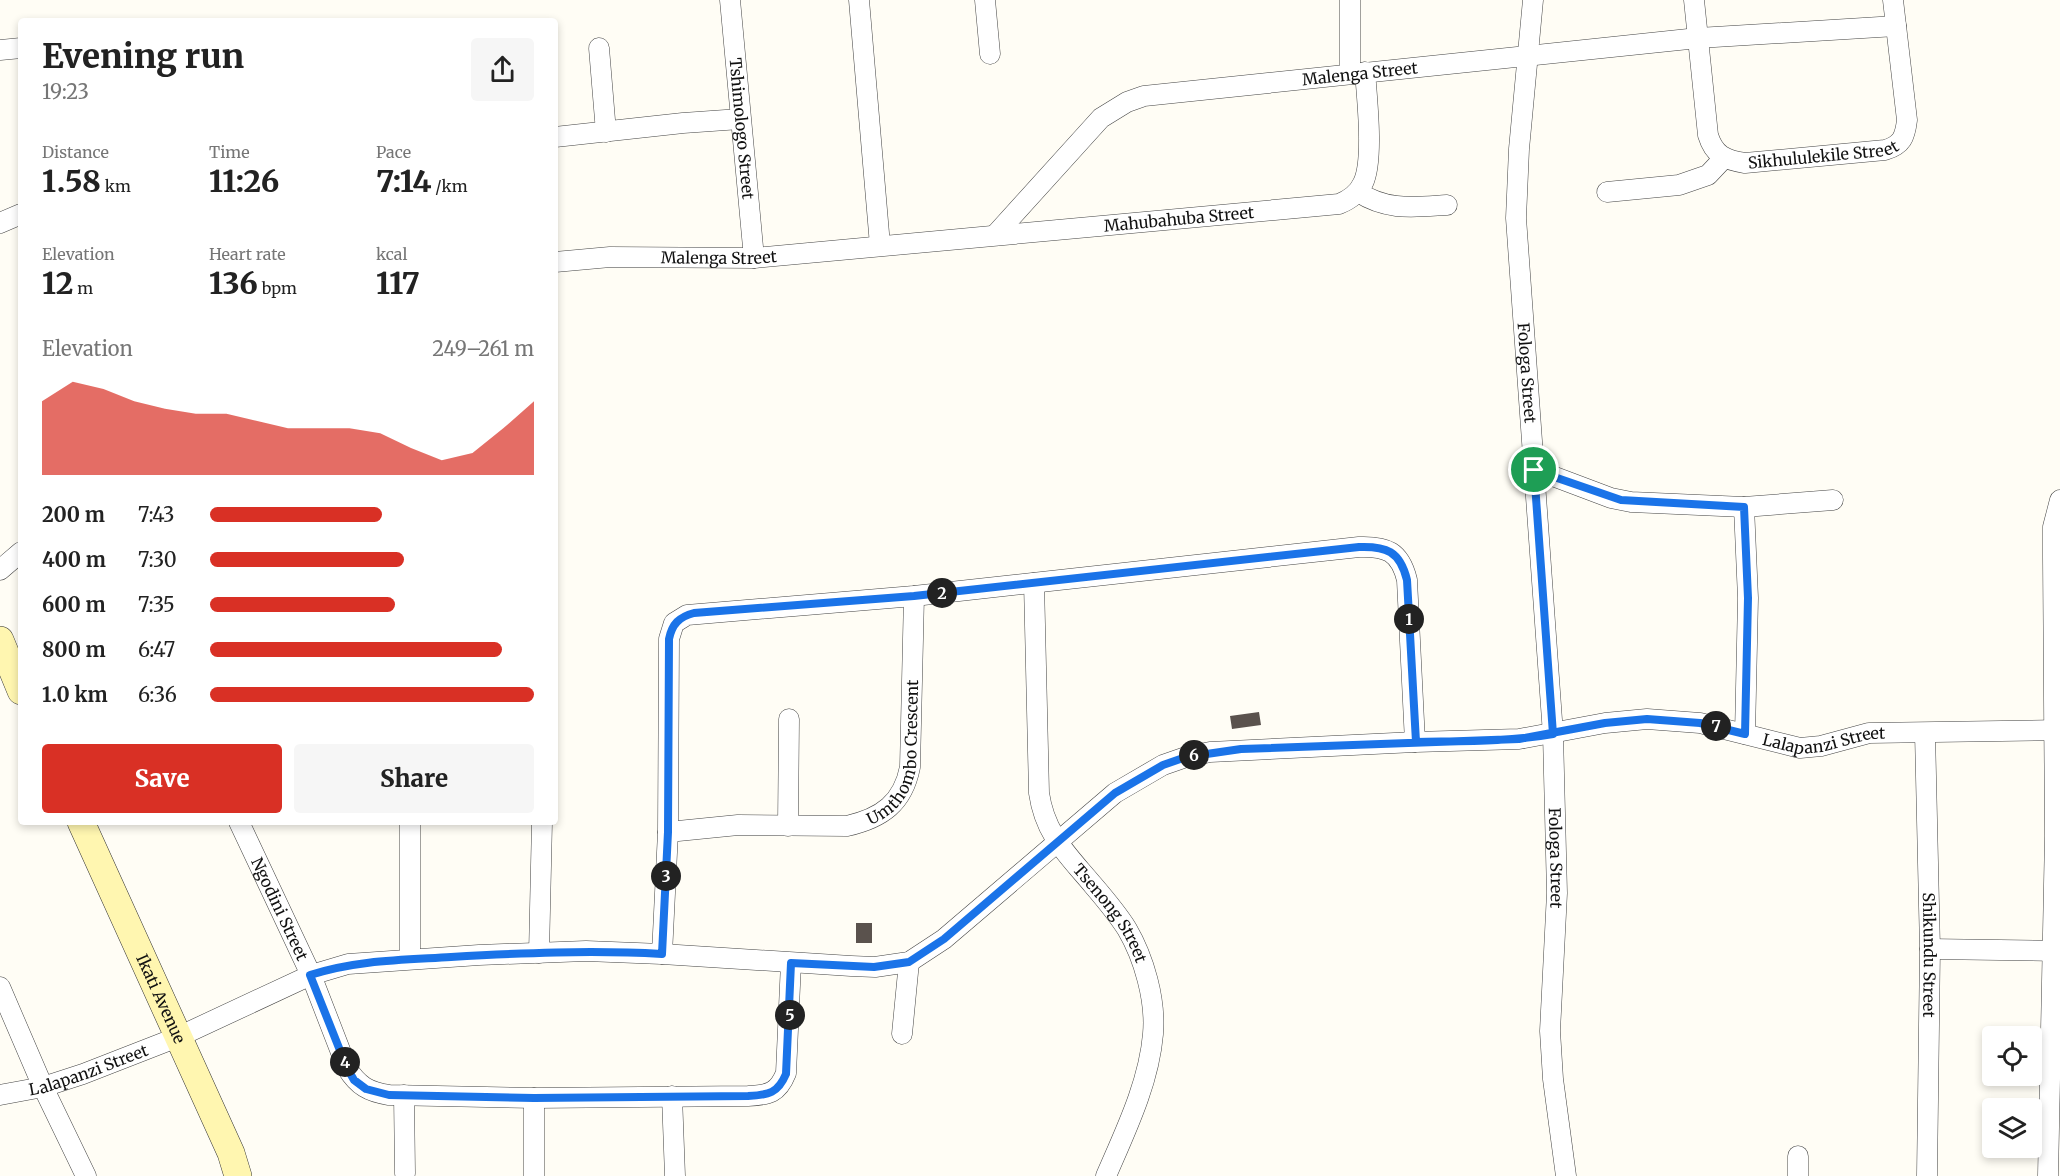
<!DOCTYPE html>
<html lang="en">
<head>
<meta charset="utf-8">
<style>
	body { margin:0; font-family:Merriweather,serif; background:#f6f6f6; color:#222; height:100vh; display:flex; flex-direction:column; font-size:22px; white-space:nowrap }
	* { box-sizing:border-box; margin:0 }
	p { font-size:20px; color:#767676 }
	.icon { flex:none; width:33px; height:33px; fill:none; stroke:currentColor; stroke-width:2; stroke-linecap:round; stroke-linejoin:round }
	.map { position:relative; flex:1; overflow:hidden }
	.panel { position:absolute; left:18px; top:18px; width:540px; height:807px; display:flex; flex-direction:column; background:#fff; border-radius:6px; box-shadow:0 3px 9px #0003 }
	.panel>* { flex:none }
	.tools { position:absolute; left:1982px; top:1026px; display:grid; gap:12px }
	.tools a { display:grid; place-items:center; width:60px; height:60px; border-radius:6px; background:#fff; box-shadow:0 3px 9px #0003; font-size:30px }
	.pin { position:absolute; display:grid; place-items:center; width:51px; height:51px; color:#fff; margin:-26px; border:3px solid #fff; border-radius:50%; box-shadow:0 2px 6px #0007 }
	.km { position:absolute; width:30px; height:30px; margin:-15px; border-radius:50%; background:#222; color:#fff; font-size:16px; line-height:30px; text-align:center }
	.round { display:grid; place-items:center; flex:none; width:63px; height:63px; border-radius:6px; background:#f6f6f6 }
	.head { display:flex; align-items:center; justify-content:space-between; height:102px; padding:0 24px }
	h1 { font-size:33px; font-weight:800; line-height:45px }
	.metrics { display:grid; grid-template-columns:repeat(3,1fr); gap:9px; height:102px; padding:6px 24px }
	.metrics div { display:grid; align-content:center }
	.metrics b { font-size:30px; font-weight:800 }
	.metrics small { font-size:16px; font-weight:400 }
	.metrics p { font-size:16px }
	.chart { height:168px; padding:12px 24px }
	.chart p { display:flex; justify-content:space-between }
	.chart svg { width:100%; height:108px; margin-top:6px; fill:#d93025; opacity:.7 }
	.action { display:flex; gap:12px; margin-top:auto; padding:12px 24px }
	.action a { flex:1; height:69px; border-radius:6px; background:#d93025; color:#fff; font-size:24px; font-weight:800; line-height:69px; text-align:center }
	.action a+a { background:#f6f6f6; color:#222 }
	ul { padding:0 24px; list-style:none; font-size:20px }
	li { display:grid; grid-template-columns:96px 72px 1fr; align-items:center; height:45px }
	li i { height:15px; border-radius:8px; background:#d93025 }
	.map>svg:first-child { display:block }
	.building { fill:#5a524d }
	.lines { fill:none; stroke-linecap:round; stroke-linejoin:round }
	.street-casing { stroke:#444; stroke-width:21 }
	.secondary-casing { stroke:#333; stroke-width:28 }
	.street { stroke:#fff; stroke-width:20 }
	.secondary { stroke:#fff6b0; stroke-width:27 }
	.route-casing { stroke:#fff; stroke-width:12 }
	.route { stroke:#1a73e8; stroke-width:8 }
	.labels { text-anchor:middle; stroke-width:6; stroke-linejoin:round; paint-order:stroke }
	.street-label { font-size:16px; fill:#111; stroke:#fff }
</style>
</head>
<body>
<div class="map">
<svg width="2060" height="1176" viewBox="0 0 2060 1176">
	<rect width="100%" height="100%" fill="#fffdf5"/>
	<!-- building -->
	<path class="building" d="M1259,712L1261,725L1232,729L1230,716Z
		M856,923H872V943H856Z"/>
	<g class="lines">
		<defs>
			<g id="street">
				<path id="s1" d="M730,0L754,258"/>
				<path d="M859,0L880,245"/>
				<path d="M985,0L990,54"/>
				<path id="s2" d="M1533,0L1519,149L1516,218L1553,734L1557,893L1550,1031L1553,1079L1566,1176"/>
				<path id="s3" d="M1694,0L1708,135C1714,155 1725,160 1745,163L1885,150C1902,145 1905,137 1907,120L1893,0"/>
				<path d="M599,48L606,132"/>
				<path d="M0,50L21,48"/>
				<path d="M1350,73V0"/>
				<path d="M555,137L683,123L740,119"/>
				<path d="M1358,192C1387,211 1413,207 1447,205"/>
				<path d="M1607,192L1679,185L1708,175L1724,158"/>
				<path d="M0,223L21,214"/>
				<path id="s4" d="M996,234L1101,118L1127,102L1144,96L1698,38L1896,26"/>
				<path id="s5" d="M555,262L610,257L754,258L1339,204C1349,200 1358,194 1363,183C1374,161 1367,98 1365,72"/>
				<path d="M1534,469L1611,498L1631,502L1744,507L1833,500"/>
				<path d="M1744,507L1748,598L1745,734"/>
				<path d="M0,570L21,552"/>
				<path id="s6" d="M1034,583L1039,793C1045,835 1068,855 1093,885C1105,899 1117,913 1127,929C1144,958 1156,1000 1153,1034C1149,1083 1125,1132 1106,1176"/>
				<path id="s7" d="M1925,733L1930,949L1927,1176"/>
				<path id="s8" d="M239,822L311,975L347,1068C358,1086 369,1092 389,1095L534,1098L748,1096C769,1095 778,1093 786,1073L791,963"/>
				<path d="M410,822V959"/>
				<path d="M788,826L789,719"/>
				<path id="s9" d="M668,832L738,825L847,826C882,818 903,803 910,767L914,596"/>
				<path d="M1930,949L2060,951"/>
				<path d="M539,953L542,822"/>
				<path d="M662,954L668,832L669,639L674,623L687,615L914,596L1359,547C1386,546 1400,551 1407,580L1415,742"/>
				<path d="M0,987L43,1087L86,1176"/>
				<path d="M902,1034L909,962"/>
				<path id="s10" d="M0,1095L43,1087L83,1074L178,1037L311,975L348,964L479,955L586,951L662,954L851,966L875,967L909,962L944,939L1115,793L1163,765L1186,757L1210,752L1415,742L1519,739L1605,723L1647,719L1700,723L1800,748L1821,746L1869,733L2060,730"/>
				<path d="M404,1095L405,1173"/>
				<path d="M672,1096L675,1176"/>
				<path d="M534,1098V1176"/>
				<path d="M1798,1176V1156"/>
				<path d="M2048,1176L2055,836L2053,557V527L2060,500"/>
			</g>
			<g id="secondary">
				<path d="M0,640L21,691"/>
				<path id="s11" d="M81,822L231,1153L238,1176"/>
			</g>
		</defs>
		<!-- street casing -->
		<use href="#street" class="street-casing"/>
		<!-- secondary casing -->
		<use href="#secondary" class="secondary-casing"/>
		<!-- street -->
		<use href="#street" class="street"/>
		<!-- secondary -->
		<use href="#secondary" class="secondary"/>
	</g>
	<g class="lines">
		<defs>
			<path id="route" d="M1534,470L1553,734C1508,742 1461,741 1416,742L1407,580C1400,551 1386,546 1359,547L914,596L694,613C679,617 672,624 669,639L668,832L662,954C591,950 521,953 451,957C402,960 357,960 310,975L347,1068L354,1080L366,1089L389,1095L534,1098L748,1096C769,1095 778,1093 786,1074L791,963L874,967L909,962L944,939L1115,793L1163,765L1186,757L1241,749L1519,739L1605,723L1647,719L1700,723L1745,734L1748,598L1744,507L1621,500L1534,470"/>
		</defs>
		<!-- route casing -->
		<use href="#route" class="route-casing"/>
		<!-- route -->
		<use href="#route" class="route"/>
	</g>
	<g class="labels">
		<!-- street labels -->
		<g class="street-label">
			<text dy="6" stroke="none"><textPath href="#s4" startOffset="422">Malenga Street</textPath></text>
			<text dy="6" stroke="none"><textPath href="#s1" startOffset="129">Tshimologo Street</textPath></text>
			<text dy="6" stroke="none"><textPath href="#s3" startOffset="264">Sikhululekile Street</textPath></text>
			<text dy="6" stroke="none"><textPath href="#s5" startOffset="626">Mahubahuba Street</textPath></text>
			<text dy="6" stroke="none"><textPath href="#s5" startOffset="164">Malenga Street</textPath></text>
			<text dy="6" stroke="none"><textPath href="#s2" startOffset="374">Fologa Street</textPath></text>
			<text dy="6" stroke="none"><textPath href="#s10" startOffset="1926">Lalapanzi Street</textPath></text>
			<text dy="6" stroke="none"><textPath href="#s9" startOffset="280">Umthombo Crescent</textPath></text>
			<text dy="6" stroke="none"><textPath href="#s2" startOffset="860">Fologa Street</textPath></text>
			<text dy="6" stroke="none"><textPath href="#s8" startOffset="96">Ngodini Street</textPath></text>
			<text dy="6" stroke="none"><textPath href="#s6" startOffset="352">Tsenong Street</textPath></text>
			<text dy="6" stroke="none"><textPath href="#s7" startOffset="222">Shikundu Street</textPath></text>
			<text dy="6" stroke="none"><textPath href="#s11" startOffset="194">Ikati Avenue</textPath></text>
			<text dy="6" stroke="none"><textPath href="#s10" startOffset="92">Lalapanzi Street</textPath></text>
		</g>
	</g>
</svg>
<div class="tools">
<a><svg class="icon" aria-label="locate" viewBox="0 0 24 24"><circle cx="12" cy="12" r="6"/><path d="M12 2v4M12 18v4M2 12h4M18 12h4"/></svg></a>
<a><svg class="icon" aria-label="layers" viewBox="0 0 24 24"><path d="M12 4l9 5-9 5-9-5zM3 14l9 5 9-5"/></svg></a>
</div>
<div class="pin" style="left:1534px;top:470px;background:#1e9e55"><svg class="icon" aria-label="arrive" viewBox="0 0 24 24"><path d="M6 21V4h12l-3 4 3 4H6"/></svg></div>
<b class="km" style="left:1409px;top:619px">1</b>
<b class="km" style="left:942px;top:593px">2</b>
<b class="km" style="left:666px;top:876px">3</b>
<b class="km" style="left:345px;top:1062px">4</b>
<b class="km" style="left:790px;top:1015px">5</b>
<b class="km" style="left:1194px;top:755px">6</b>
<b class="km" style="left:1716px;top:726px">7</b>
<section class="panel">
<div class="head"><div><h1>Evening run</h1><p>19:23</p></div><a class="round"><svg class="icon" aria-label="share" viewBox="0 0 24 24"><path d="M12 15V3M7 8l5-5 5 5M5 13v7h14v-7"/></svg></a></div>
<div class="metrics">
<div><p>Distance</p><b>1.58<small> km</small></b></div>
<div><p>Time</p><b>11:26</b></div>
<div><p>Pace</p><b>7:14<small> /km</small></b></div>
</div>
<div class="metrics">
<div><p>Elevation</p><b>12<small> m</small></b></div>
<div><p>Heart rate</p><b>136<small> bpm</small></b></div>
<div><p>kcal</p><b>117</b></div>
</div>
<div class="chart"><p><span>Elevation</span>249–261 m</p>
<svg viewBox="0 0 160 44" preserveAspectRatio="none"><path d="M0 44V14L10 6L20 9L30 14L40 17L50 19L60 19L70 22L80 25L90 25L100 25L110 27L120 33L130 38L140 35L150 25L160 14V44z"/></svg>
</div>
<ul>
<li><b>200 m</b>7:43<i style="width:53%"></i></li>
<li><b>400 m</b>7:30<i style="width:60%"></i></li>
<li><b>600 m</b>7:35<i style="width:57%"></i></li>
<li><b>800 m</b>6:47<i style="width:90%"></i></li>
<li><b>1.0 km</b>6:36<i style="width:100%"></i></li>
</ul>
<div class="action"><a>Save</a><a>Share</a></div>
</section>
</div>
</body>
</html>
